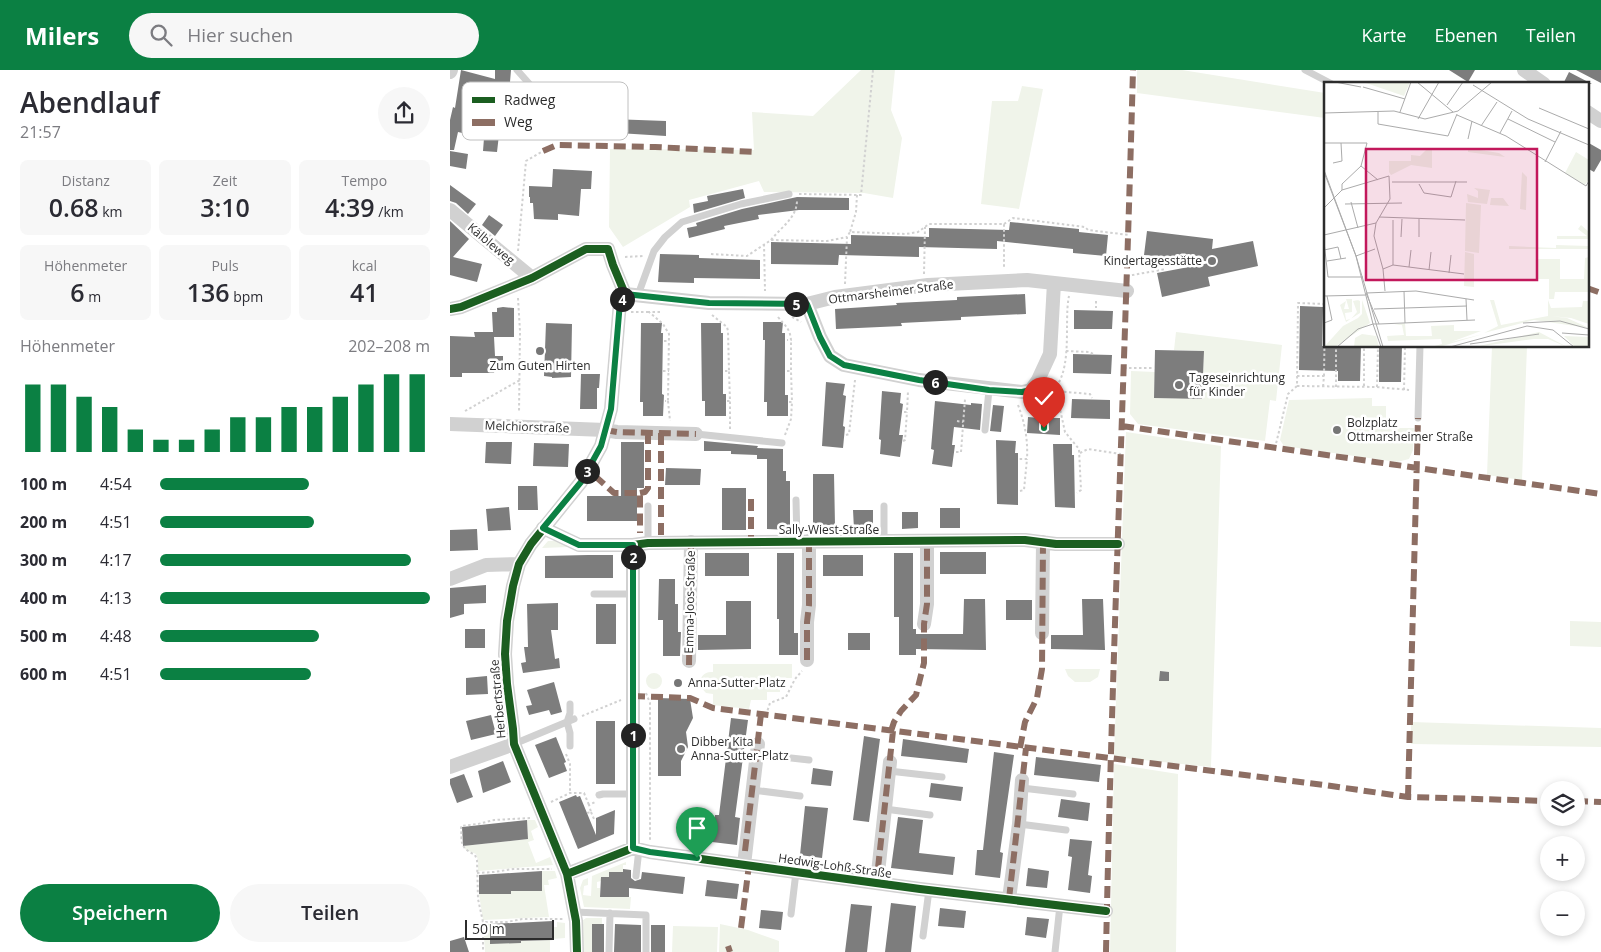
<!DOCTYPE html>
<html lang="de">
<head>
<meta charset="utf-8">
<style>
	body { margin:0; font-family:"Open Sans",sans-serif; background:#f7f7f7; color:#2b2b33; height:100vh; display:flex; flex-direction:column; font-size:19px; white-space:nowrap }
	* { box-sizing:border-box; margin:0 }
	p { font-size:16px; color:#7c7c81 }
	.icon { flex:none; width:28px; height:28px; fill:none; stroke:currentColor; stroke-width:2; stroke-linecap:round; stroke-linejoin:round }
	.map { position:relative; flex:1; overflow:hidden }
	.panel { display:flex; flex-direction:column; background:#fff; width:450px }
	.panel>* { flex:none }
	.buttons { position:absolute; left:1090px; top:711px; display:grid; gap:10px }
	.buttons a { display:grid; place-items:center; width:45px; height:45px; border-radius:50%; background:#fff; box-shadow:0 2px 8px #0003; font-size:25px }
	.scale { position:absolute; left:15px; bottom:12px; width:89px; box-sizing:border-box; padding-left:5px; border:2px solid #2c2c2c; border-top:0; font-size:14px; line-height:18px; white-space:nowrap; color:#2c2c2c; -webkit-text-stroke:4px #fff; paint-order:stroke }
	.pin { position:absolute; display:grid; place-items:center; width:42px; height:42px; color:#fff; margin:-51px -21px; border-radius:50% 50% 50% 0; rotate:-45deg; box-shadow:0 0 5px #0007 }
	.pin .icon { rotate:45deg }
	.km { position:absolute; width:25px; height:25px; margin:-12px; border-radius:50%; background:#222; color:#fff; font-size:14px; line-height:25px; text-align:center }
	.round { display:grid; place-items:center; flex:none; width:52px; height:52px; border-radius:26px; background:#f7f7f7 }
	.overview { display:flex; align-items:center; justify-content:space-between; height:85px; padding:0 20px }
	h1 { font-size:28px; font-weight:600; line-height:38px }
	.metrics { display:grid; grid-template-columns:repeat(3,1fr); gap:8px; height:85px; padding:5px 20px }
	.metrics div { display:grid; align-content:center; border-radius:8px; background:#f7f7f7; text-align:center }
	.metrics b { font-size:25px; font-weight:600 }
	.metrics small { font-size:14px; font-weight:400 }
	.metrics p { font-size:14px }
	.chart { height:140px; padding:10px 20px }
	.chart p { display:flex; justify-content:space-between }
	.chart svg { width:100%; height:90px; margin-top:5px; stroke:#0b8043; stroke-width:6 }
	.button { display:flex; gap:10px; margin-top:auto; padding:10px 20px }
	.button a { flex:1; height:58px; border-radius:30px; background:#0b8043; color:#fff; font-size:20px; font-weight:600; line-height:58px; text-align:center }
	.button a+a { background:#f7f7f7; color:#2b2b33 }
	ul { padding:0 20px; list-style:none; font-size:16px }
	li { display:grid; grid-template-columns:80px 60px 1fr; align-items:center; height:38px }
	li i { height:12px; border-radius:6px; background:#0b8043 }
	header { display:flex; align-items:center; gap:30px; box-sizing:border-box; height:70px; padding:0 25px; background:#0b8043; color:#fff }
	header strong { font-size:24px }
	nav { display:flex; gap:28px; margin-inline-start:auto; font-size:18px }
	.search { width:350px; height:45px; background:#f7f7f7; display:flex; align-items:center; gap:12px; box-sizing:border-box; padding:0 18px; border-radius:28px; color:#7c7c81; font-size:19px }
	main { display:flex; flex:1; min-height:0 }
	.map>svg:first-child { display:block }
	.green { fill:#f0f4ea }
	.building { fill:#7d7d7d }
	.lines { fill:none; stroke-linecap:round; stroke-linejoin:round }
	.path { stroke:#d1d1d1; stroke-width:2; stroke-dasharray:2.5 2.5; stroke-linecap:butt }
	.lane { stroke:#d1d1d1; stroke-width:7 }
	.street { stroke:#d1d1d1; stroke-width:14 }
	.quiet { stroke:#8d6e63; stroke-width:6; stroke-dasharray:12 6; stroke-linecap:butt }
	.cycleway-casing { stroke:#fff; stroke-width:11 }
	.cycleway { stroke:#1b5e20; stroke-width:8 }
	.route-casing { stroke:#fff; stroke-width:10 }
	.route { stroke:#0b8043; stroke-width:6 }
	.poi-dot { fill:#767676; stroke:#fff; stroke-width:2 }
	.labels { text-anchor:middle; stroke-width:5; stroke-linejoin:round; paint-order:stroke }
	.street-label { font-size:12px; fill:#2c2c2c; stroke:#fff }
	.poi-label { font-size:12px; fill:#2c2c2c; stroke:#fff; text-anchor:start }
	.inset-road { fill:none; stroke:#ababab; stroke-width:1 }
	.view { fill:#c2185b; fill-opacity:0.15; stroke:#c2185b; stroke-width:2.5 }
	.inset-edge { fill:none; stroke:#2c2c2c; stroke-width:2.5 }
	.key { fill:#fff; stroke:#c0c0c0; stroke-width:1 }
	.key-label { font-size:14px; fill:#2c2c2c }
</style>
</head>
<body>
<header>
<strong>Milers</strong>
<div class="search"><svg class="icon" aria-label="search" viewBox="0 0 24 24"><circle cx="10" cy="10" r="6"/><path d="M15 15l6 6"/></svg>Hier suchen</div>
<nav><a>Karte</a><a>Ebenen</a><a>Teilen</a></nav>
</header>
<main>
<section class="panel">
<div class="overview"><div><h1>Abendlauf</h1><p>21:57</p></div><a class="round"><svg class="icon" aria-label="share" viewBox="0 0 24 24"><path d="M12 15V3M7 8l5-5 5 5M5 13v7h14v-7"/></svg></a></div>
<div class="metrics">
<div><p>Distanz</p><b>0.68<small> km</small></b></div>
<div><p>Zeit</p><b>3:10</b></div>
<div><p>Tempo</p><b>4:39<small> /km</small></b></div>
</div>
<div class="metrics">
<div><p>Höhenmeter</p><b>6<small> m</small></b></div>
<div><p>Puls</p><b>136<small> bpm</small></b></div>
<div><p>kcal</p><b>41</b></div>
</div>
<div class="chart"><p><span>Höhenmeter</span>202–208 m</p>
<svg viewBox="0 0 160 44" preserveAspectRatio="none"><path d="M5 44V11M15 44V11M25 44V17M35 44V22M45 44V33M55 44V38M65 44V38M75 44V33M85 44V27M95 44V27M105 44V22M115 44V22M125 44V17M135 44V11M145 44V6M155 44V6"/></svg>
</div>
<ul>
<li><b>100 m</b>4:54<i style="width:55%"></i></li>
<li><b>200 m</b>4:51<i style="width:57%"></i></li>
<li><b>300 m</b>4:17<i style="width:93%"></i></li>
<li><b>400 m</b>4:13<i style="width:100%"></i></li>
<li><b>500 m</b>4:48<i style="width:59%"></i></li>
<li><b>600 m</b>4:51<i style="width:56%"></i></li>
</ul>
<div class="button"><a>Speichern</a><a>Teilen</a></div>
</section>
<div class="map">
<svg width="1151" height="882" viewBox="0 0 1151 882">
	<rect width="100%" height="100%" fill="#fff"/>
	<!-- green -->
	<path class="green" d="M411,0H445L441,40L452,68L443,128L414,123L314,122L309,111L239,130L240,137L173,177L159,157L160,79L304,80L302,42L363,46Z
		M687,0H732L875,23V48L687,23Z
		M572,16L593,19L569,139L531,134L542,31H568Z
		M726,262L832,275L826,331L820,330L815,371L688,354L680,344L681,301L705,302L704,328L752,329L754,281L724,280Z
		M1042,276H1077L1072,410L1037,405Z
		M922,328V336H936V348L940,358H964L963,380L959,389L947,392L834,376L830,370L839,330Z
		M676,362L771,376L761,697L664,687Z
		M98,471H105L119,477L92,478Z
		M1120,551L1151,552V577L1120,576Z
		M263,594H342V608H330V622H317V630H301L299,639L263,635V624L256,623L249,615C250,607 254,601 263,602Z
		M615,599H650L648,607L640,612H625L618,606Z
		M196 611a8 8 0 1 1 16 0a8 8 0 1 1-16 0Z
		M961,652L1151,658V677L961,674Z
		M664,694L728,704L726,882H660Z
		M77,750H85L88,757L81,761L84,770L78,772L86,793L100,787L103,795L28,801V790L26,784L16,780L13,776L78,769Z
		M176,792V795H173V802H159V807H151V811L147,812V818H150V827H181L180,839L134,837L130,818L133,810L138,808V815L134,816L133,825L141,826L142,806Z
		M92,801H105L107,808L98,810L99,815H94L99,847L33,850L29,824H60L61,821H92Z
		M136,848H152V854H142V882H131L132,851Z
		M107,852L115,853V868L103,869V857H107Z
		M33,853L40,854V873H71V871L100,870V882H35Z
		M270,854L298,860L329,871V882H269Z
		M223,856L268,857L267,882H222Z"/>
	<!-- building -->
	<path class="building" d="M11,0L45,9V0H61L60,12L72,13L76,18L73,53H54L55,32L52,31V23L31,21L23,55L50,56L47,82L33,81L34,68L8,62L4,80H0V50L3,37L5,38Z
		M999,0H1025L1018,12Z
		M1126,0H1151V13Z
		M1119,2L1142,14H1113Z
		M120,49L161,51V49L216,51V66L120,60Z
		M1137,72L1151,80V90L1144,102L1137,98Z
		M0,81L18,84L16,99L0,96Z
		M103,99L142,101L141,119H131L129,146L108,144V150L84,149L83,133H80V127H79V116L102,117Z
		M0,115L26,134L18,144L6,133L0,131Z
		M293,119L295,128L244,143L243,134L258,131L257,126Z
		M347,127L399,128V140H349L308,145L309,149L274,156L275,159L239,168L237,158L247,156L246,153L292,139Z
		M39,145L53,155L45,166L32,155Z
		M0,151L19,169L3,187L32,194L27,212L0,205Z
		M560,152L629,159V162L658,165L656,186L623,183V179L547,171V179L469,177V187L389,185L388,195L321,194V172L401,174V165L479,167V158L559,160Z
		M697,161L763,169L762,179L803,171L808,196L758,207L760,216L712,227L707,203L765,192L694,185Z
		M210,184L249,185V188L310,190V209L244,208V213L208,212Z
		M575,224L576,244L511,247V250L451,253L452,256L386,259L385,239L447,235L446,233L507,230V227Z
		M850,236L873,237L872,276H911L910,311H888V301L849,300Z
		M53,237L64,238V267H44L45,286H53V300L45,299L44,303H12V307H0V266L25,267L24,262H43L42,242H47V238Z
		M624,240L663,241L662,259H624Z
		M313,252H333L332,263H335V325H338V346H317V332H314L315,270H313Z
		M96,253L122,254L121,307L102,308V307L94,306Z
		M191,253H212L211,263H213L212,324L214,325L213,346H193V332H190Z
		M251,253H271V263H273V324H276V346H255V331H252Z
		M929,276H952L951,312H929Z
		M705,280L754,281L752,329L704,328Z
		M623,284L662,285L661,304L623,303Z
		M131,304H150L149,318H147V339H130Z
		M376,312L395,314L393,325L396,326L393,356L395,357L393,378L372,376Z
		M432,321L451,323L450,333L453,334L449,365H453L450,387L430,384L431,370L429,369Z
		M622,329L660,330V349L621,348Z
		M485,331L521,335V333L532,334L530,360L504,357L502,375H505L502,397L482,394L484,380L481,379Z
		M543,335L554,336L551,362L540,361Z
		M578,347L589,348V360L594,363L599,360V348H610V365L577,363Z
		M546,370L566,371L565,383H568V435L547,434Z
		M254,371L308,376L307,378L333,379V401H336V411H340V460L317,459V389H307V385L281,384V376V381H254Z
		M36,372H62L61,394L35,393Z
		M171,372H194V418H187V451H137V426H171Z
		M84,373L119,374L118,397L83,396Z
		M603,374H622V385H624L625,438L605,437Z
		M216,398L251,399L250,415H215Z
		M363,404H384L385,455H363Z
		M68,416H87L88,440H68Z
		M272,418H296V460H272Z
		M59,437L61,460L38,461L36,439Z
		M490,438H510V458H490Z
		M403,440H423V459H404Z
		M452,442H468V458L452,459Z
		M27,459L28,480L0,481V460Z
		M490,482H536V504H490Z
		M255,483H299V506H255Z
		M327,483H344V563H348V585H329V549H327Z
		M444,483H463V559H466V564H513L514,529H535L536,580L466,579V585H449V547H444Z
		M138,485H163V508H95V486Z
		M373,485H413V506H373Z
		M209,509H225V534H228V562H231L230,586H213V550H208Z
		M36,515V533L14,534V544L0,548V518Z
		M632,529H653L655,580L601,579V565H633Z
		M556,530H582V550H556Z
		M276,531H301V579L248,580V565H276Z
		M108,533V560H101L105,589L109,588L110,598L73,603L71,593L76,592L74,577H78L77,534Z
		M146,534H166V574H146Z
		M15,559H35V578H15Z
		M398,563H420V580H398Z
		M710,601L719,602V611H709Z
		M37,606L38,624L16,625V608Z
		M104,612L112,642L101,645L99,640L79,645L76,636L82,635L77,620Z
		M208,628L240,629L243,648L236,662L238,677L231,691V706H208Z
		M41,645L46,664L21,670L16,651Z
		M281,648L298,650L285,747L290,748L287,775L262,772L265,745H269Z
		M146,651H165V714H146Z
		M414,666L430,669L419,752L403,750Z
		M106,667L116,692L114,693L117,701L99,708L85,675Z
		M453,669L519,679L517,693L451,686Z
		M544,682L564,685L550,782L553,783L550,808L525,805L527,780H533Z
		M586,687L651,695L649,712L584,705Z
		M53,691L61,712L33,723L28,701Z
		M363,698L383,701L381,716L361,714Z
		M14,704L23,727L7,733L0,714V709Z
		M481,713L513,717L511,731L479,727Z
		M126,725L127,727L130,726L146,765V748L165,740L164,764L128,779L109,732Z
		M611,729L640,733L638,751L608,747Z
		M355,736L378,738L372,788L350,785Z
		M448,747L473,750L469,783L505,787L503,805L441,798Z
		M77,750L78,769L13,776L12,757Z
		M620,769L642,771L638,805L642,806L640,823L618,820L622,787L618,786Z
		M578,798L599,801L597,818L576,816Z
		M173,799L181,800V808L185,811L191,809L192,802L235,807L233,824L179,818V827H150L151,807H159V802H173Z
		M92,801V821H61V824H29V805Z
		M257,810L289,814L287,829L255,826Z
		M441,833L466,836L461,882H435Z
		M401,834L422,836L417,882H395Z
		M490,838L516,841L514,858L488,856Z
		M311,840L333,842L331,860L309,858Z
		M577,847L599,849L596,868L575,865Z
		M103,851V870L71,871V873L40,874V854Z
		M142,854H154V882H142Z
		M165,854L191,855V882H164Z
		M201,855H215V882H201Z
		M14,867L19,882H0V871Z"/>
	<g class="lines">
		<!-- path -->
		<path class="path" d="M349,124L411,125L423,0
			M407,125L406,142L400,162L456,164L468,162L479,154H554V199
			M554,154L563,148L635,157L638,160L679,165
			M321,170C332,156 347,148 347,130
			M314,174L315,221
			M68,181L76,91L93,81
			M261,184L297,186L321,170L377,171L397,167
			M175,187L193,186
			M474,204L475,157
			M677,206L716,199
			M395,214L397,167L400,162
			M68,228L70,261L69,343
			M646,231V238
			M875,234L848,233L847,316L927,317L959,320
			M181,242H199
			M210,242H199L213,254L219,264L218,331H215
			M262,245L277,257L278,261L279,301H275
			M328,247C335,256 340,258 341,270H337
			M342,247L351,252
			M214,271H219
			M616,281L640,282L643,284
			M674,298H705
			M213,301H219
			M337,301H341V270
			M847,306H874L873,317
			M874,306L875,238
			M914,316V276
			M886,317V276
			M927,317L928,276
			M954,320L955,276
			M604,321L640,324L642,328
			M599,324L610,339L615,362L629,379L631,420L627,423
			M595,326C626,311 613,254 619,226
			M218,331L220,351
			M277,331H280L279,301
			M339,332H342L341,301
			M568,335C575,353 578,370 577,389H569
			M15,341L70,310
			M454,342H457L458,321
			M507,351L513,352
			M280,359V331
			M335,365L341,349L342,332
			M396,365L399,364L405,310
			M453,371L455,370L457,342
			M825,378L838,324L847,316
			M506,382H511L515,329
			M630,383L638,379L671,384
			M570,421L574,420L577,389
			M196,623L200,633V770
			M316,645L320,633L336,627L345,609L352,601
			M132,646L171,630
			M116,684L120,694V723
			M101,732L120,723H134L139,735
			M141,742L144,749
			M137,743L141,742L139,735L145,732
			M80,748L44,750L28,754L11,756C12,773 9,777 25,785L27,790L28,829L33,852H57L72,849H114
			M27,803L44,802L63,799H102
			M33,852V881"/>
		<!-- lane -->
		<path class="lane" d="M67,0L83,18
			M855,0L882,14
			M188,225L204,181L215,167L232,152L291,134L339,124
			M581,320L594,344V358
			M968,348L970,276
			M535,360L539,320
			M246,364L332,373
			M346,430L347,472
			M198,436V473
			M434,436V471
			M144,524H183
			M120,634V643L117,652L120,663V676
			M64,674L124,649
			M306,684L359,690
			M439,701L492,707
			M572,718L623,724
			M303,720L350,726
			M149,725L153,724H183
			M435,739L480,745
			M569,754L616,760
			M186,806L189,779
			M124,842L196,845V882
			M341,844L346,802
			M473,866L479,820
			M159,882L160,843
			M605,882L610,835"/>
		<!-- street -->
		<path class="street" d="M1074,0L1094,14
			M0,2L1,0
			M1137,42L1151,51
			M0,140L82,208
			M175,224L259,233L357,234L385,227L478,215L577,210L677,221
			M357,234L370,267L380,286L394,295L469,310L572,322L581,320L588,310L600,284L604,213
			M0,239L11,237L82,208L136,179H158L163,195L175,224L170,232L161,339L151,376L131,412L81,474L69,494L63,516L57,551L55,584L57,614L63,659L64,674L117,804L126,851L127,882
			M0,354L155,360L167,362L246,364
			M93,458L129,475H183L198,473L575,470L606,474H668
			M183,475V778
			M0,509L36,495L69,494
			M474,554L477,534V471
			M592,563L593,472
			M357,590V552L359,535V471
			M239,591L241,472
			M0,697L64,674
			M294,795L308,674
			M117,804L183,778L200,782L470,819L656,841
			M427,812L440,692
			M559,829L569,754L572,710"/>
		<!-- quiet -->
		<path class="quiet" d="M93,81L107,75L205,77L307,82
			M1137,218L1151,223
			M672,356L1151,424
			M155,360L167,362L246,364
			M211,363V473
			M145,406L164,423H190V463
			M190,423L195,422L198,418V363
			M301,429V472
			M357,590V552L359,535V471
			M239,595L241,472
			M183,626L240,628L263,638L311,644L874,715L958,727L1099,731
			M441,661L444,652L451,641L466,625L474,593V554L477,534V471
			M570,678L575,652L587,628L592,599L593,472
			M958,727L968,348
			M1126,731L1151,732
			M295,781L311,644
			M428,798L443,661
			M559,829L576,678
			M291,858L299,795
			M278,876L280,882
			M656,882C662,588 675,294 683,0"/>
		<defs>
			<path id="cycleway" d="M0,239L11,237L82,208L136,179H158L163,195L175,224L170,232L161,339L151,376L131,412L81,474L69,494L63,516L57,551L55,584L57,614L63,659L64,674L117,804L126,851L127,882
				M93,458L129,475H183L198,473L575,470L606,474H668
				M117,804L183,778L200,782L470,819L656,841"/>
		</defs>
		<!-- cycleway casing -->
		<use href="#cycleway" class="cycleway-casing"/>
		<!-- cycleway -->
		<use href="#cycleway" class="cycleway"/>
	</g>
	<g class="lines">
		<defs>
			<path id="route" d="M247,788L200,782L183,778V475H129L93,458L131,412L151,376L161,339L170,232L175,224L259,233L357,234L370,267L380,286L394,295L469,310L539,320L572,322L581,320L594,344V358"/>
		</defs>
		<!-- route casing -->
		<use href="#route" class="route-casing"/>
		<!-- route -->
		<use href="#route" class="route"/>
	</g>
	<!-- markers -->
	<g class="poi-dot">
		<circle cx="762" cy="191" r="5"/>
		<circle cx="90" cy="281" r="5"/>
		<circle cx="729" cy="315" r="5"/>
		<circle cx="887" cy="360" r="5"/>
		<circle cx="228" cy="613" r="5"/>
		<circle cx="231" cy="679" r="5"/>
	</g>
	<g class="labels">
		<!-- street labels -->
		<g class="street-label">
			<text transform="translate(41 174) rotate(40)" y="4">Kälbleweg</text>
			<text transform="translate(441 222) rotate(-7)" y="4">Ottmarsheimer Straße</text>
			<text transform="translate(77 357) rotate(2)" y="4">Melchiorstraße</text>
			<text x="379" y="464">Sally-Wiest-Straße</text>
			<text transform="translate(240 532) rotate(-89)" y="4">Emma-Joos-Straße</text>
			<text transform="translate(48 629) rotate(-95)" y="4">Herbertstraße</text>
			<text transform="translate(385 796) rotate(8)" y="4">Hedwig-Lohß-Straße</text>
		</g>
		<!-- poi labels -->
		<g class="poi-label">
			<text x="752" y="195" text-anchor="end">Kindertagesstätte</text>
			<text x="90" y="300" text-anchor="middle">Zum Guten Hirten</text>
			<text x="739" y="312">Tageseinrichtung<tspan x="739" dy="14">für Kinder</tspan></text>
			<text x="897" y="357">Bolzplatz<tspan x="897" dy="14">Ottmarsheimer Straße</tspan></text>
			<text x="238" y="617">Anna-Sutter-Platz</text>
			<text x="241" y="676">Dibber Kita<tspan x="241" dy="14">Anna-Sutter-Platz</tspan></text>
		</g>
	</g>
	<!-- overview -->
	<g transform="translate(874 12)">
		<rect width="265" height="265" fill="#fff"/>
		<path d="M39,0H86L80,14ZM104,66H108V86L87,83L67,93L65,90V79H87V73L96,74ZM144,66L175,71L181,75L144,70ZM252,70L265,78V97L261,103L241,91ZM198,90L203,95L202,128L196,127ZM150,106L166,108L163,122L144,120L143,112L154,116V109ZM167,116H179L185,124L166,123ZM142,121L157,123L155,171L141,169ZM257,143L265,150V157H233V154H263L254,147ZM232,163L265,164V167H185V164L232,166ZM141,170L150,172V205L140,204ZM265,175V210H231L230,217H225V197H214V177H236V197H260L261,176ZM30,216L36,219V231L22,240L16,223L22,219L20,227H25L22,217H28V230L21,231L22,238L27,237L33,230L29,219L34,218ZM38,218L46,241L11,265H0L19,244L34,236L38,232ZM166,218H170L177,243L224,234V218L227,226L258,225L259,219H265V242L247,236L226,234L243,236L265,246L210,238L160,251L174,244ZM81,241L82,254H108L107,244L130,243V249H157L127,260L159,252L115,265H107L118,262L117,257L64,259L63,254L80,253L78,243H70ZM215,250L243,265L224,257H210L151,265ZM38,252L52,254L55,265H30L31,256ZM240,254L265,255V265H251Z" fill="#f0f4ea"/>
		<path class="inset-road" d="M11,0L37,5M93,0L129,30M149,3L204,37L265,63M39,5L81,17M123,23L139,0M215,26L265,47M54,30V42L124,54L133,32M76,30L87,0M0,31L70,29L101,37L134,29L168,0M133,33L182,54L262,104L265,99M94,37L115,0M184,37L231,60M157,44L173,20M176,51L188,29M144,57L148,39M0,61H43L37,84L18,102V108M221,80L237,49M9,81L18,79L17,61M37,84L54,98M0,88L32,174L59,265M0,90L32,174L49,242M68,100H143M95,102L100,111L127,115L132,99M27,120L34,146M21,122L78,121M0,126L18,108L65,94L66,117L52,141L50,154L59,187L61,209M55,135L141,138M69,138V183M0,153L52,141M77,155L78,137M95,155V137M0,160L4,195H39M0,168L14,165L17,177M32,174L51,167M3,179L22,176M85,185L87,168M59,187L69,183L140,192M105,188L107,170M125,191L127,173M80,209L81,241M42,211L55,242L151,238M42,211L92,209L150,218M0,214L42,213M142,217L143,238M50,227L143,224M0,241L8,238L3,214M199,241L236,239L265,247M55,242H49L57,265M238,251L265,253M146,262L215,252M13,265L34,247L49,242M126,265L203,244L229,248L250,265"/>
		<path class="view" d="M42,67H213V198H42Z"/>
		<rect width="265" height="265" class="inset-edge"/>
	</g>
	<!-- legend -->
	<rect x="12" y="12" width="166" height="58" rx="8" class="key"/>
	<rect x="22" y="27" width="23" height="6" fill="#1b5e20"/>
	<rect x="22" y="49" width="23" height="7" fill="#8d6e63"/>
	<g class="key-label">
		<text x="54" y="35">Radweg</text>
		<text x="54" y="57">Weg</text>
	</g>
</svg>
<div class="buttons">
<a><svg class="icon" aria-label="layers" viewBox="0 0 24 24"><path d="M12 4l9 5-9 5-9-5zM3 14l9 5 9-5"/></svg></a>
<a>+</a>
<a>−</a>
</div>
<div class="scale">50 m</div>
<div class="pin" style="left:247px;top:788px;background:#1e9e55"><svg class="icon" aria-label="arrive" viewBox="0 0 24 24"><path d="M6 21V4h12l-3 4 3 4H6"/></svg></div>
<div class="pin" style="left:594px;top:358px;background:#d93025"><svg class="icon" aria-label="check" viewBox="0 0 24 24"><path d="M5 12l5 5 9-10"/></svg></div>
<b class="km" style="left:183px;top:665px">1</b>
<b class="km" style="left:183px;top:487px">2</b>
<b class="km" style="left:137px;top:401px">3</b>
<b class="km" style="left:172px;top:229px">4</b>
<b class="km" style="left:346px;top:234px">5</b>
<b class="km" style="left:485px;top:312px">6</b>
</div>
</main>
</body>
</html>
